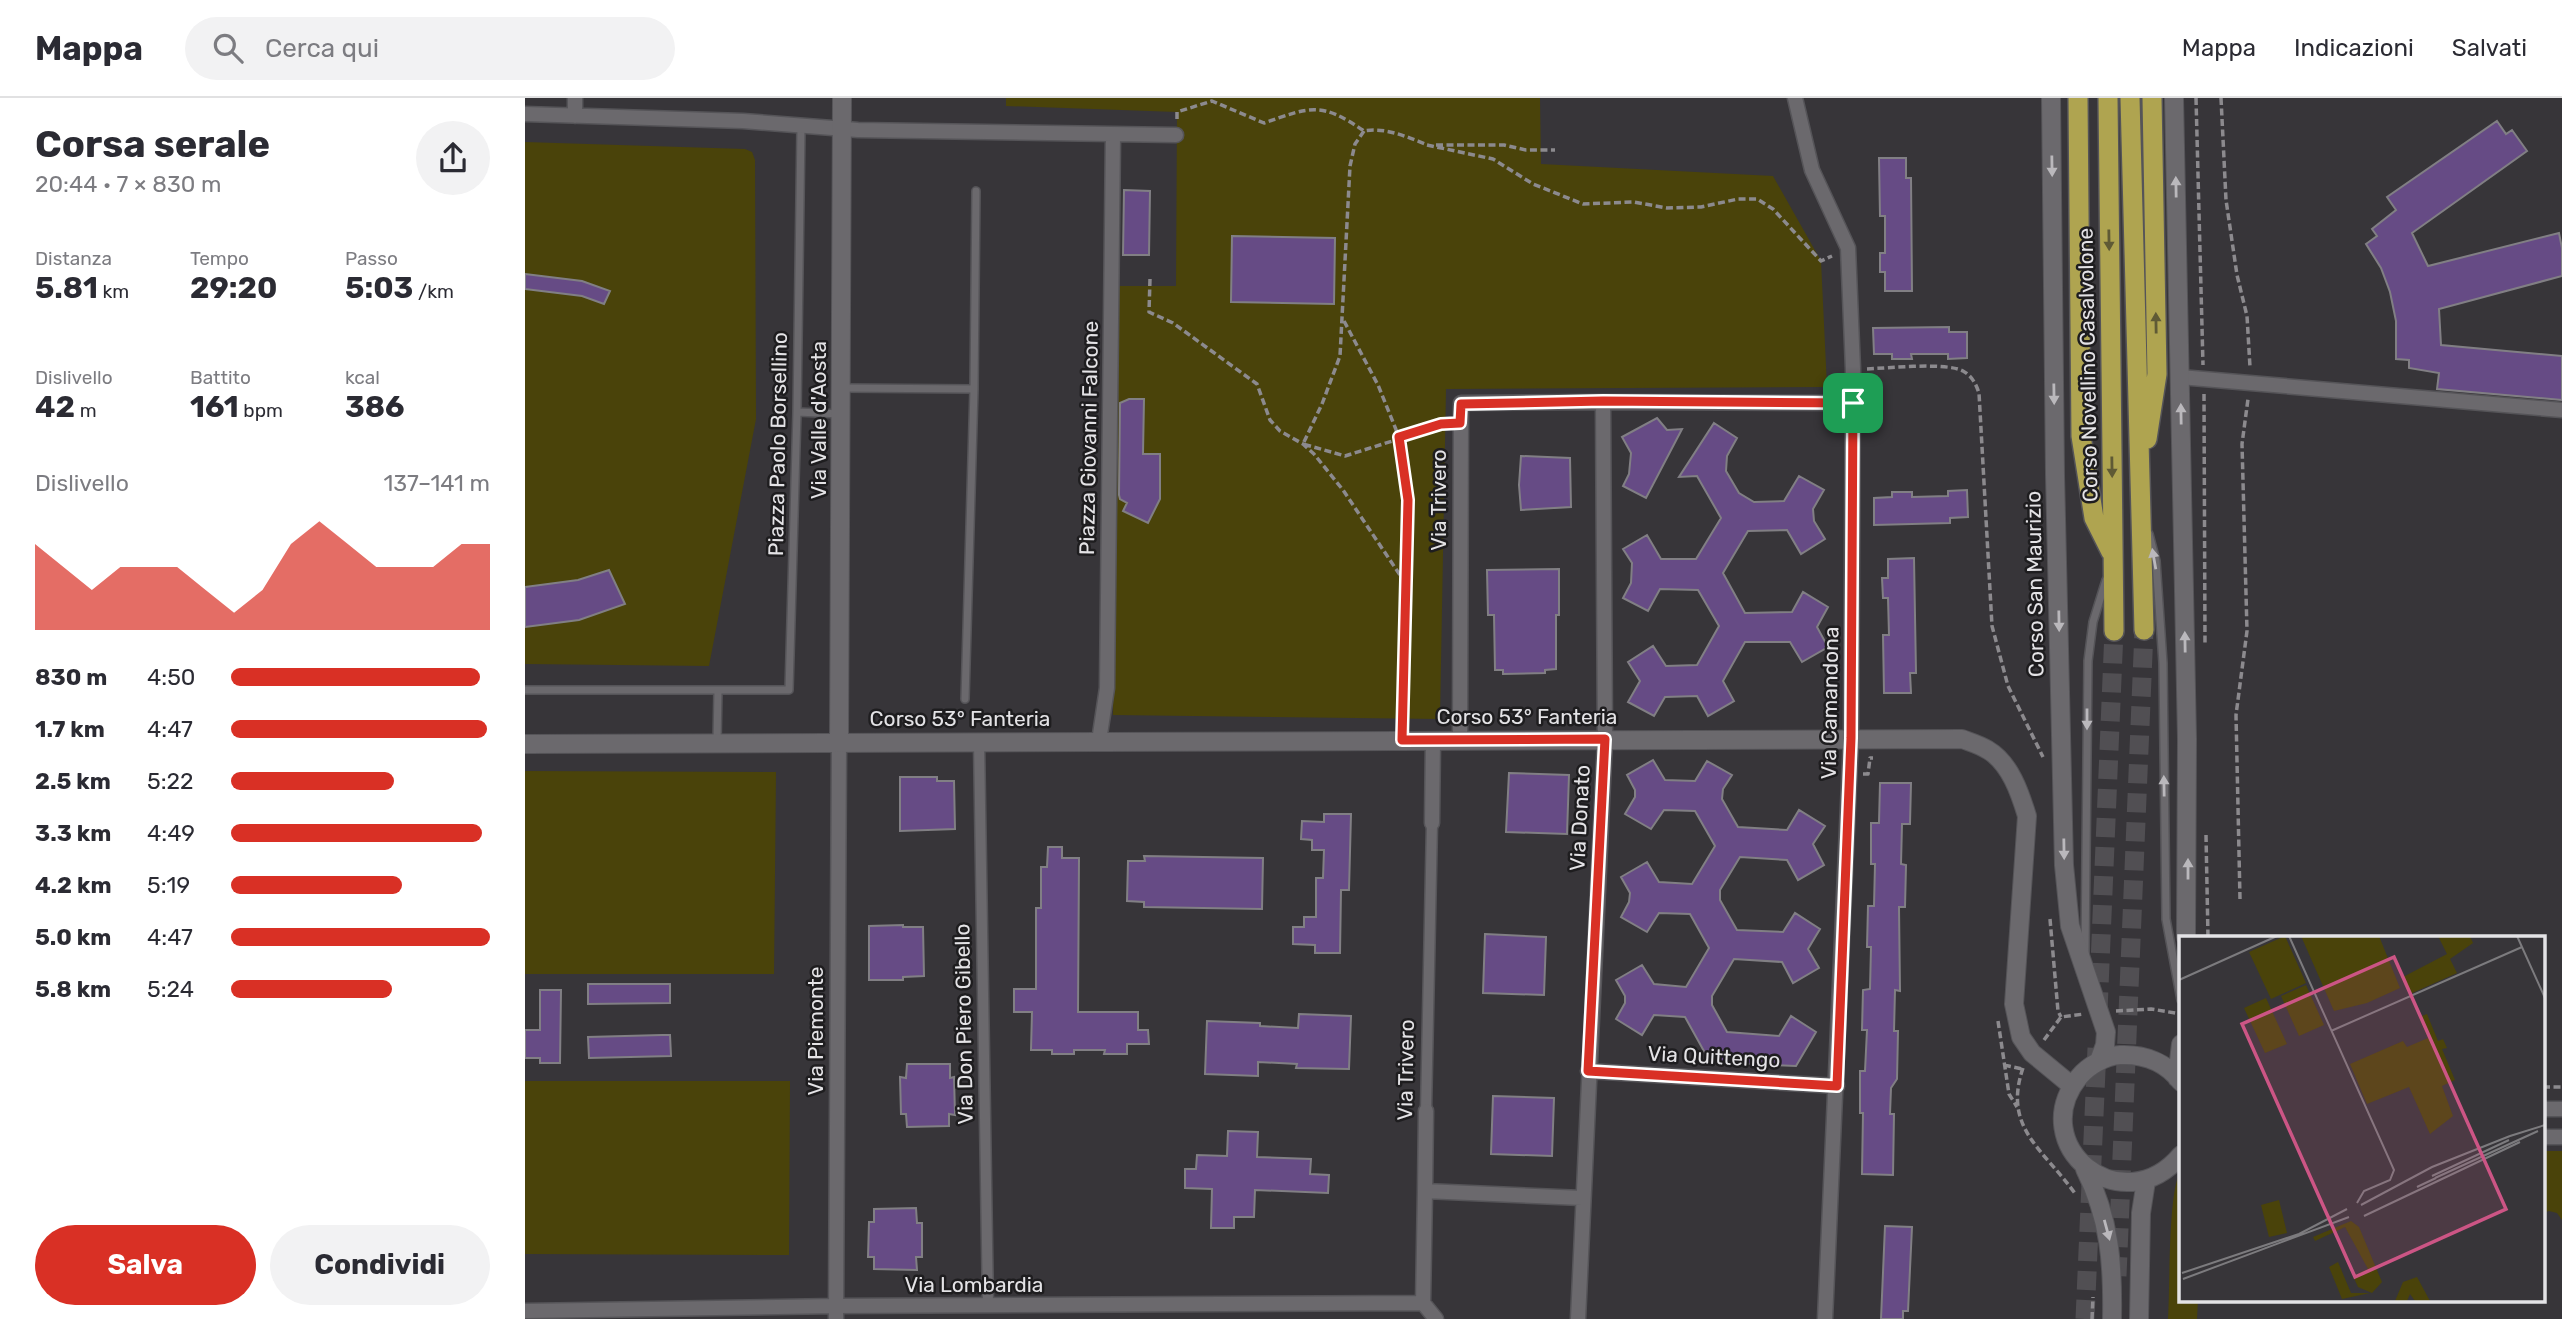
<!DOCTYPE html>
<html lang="it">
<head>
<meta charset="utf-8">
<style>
	body { margin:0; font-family:Rubik,sans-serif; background:#f2f2f3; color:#2b2b33; height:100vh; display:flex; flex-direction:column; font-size:26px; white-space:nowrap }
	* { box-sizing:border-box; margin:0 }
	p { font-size:23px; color:#7c7c81 }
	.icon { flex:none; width:38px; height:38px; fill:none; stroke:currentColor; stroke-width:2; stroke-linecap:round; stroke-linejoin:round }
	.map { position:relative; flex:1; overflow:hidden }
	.side { display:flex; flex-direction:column; background:#fff; width:525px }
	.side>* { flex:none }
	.pin { position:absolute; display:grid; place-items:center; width:60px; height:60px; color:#fff; margin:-30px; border-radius:14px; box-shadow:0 4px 10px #0006 }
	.round { display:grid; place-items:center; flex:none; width:74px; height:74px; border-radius:37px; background:#f2f2f3 }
	.headline { display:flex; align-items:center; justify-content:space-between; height:119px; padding:0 35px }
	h1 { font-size:38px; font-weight:700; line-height:52px }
	.figures { display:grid; grid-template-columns:repeat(3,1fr); gap:10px; height:119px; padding:7px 35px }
	.figures div { display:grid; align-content:center }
	.figures b { font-size:30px; font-weight:700 }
	.figures small { font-size:19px; font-weight:400 }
	.figures p { font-size:19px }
	.chart { height:196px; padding:14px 35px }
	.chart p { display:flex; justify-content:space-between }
	.chart svg { width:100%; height:126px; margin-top:7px; fill:#d93025; opacity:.7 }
	.button { display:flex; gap:14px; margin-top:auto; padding:14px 35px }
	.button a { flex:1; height:80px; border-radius:42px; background:#d93025; color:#fff; font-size:28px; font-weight:700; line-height:80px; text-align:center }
	.button a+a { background:#f2f2f3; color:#2b2b33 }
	ul { padding:0 35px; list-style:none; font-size:23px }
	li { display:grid; grid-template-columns:112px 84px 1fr; align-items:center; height:52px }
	li i { height:18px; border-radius:9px; background:#d93025 }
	header { display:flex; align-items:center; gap:42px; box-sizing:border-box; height:98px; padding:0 35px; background:#fff; border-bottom:2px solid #e1e1e2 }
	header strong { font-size:33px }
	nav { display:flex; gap:38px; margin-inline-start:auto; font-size:24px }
	.search { width:490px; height:63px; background:#f2f2f3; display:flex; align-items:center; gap:18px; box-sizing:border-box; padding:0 24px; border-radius:38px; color:#7c7c81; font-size:26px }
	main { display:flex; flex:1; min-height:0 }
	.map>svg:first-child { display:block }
	.green { fill:#4a430a }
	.building { fill:#664b85; stroke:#817f84; stroke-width:2 }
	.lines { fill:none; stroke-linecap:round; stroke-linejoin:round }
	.trunk-tunnel { stroke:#514f53; stroke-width:19; stroke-dasharray:19 10; stroke-linecap:butt }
	.service-casing { stroke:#555458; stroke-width:10 }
	.pedestrian-casing { stroke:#555458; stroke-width:13 }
	.minor-casing { stroke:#555458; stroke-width:17 }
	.tertiary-casing { stroke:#555458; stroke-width:20 }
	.trunk-casing { stroke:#555458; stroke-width:22 }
	.path { stroke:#8c8a8e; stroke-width:3.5; stroke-dasharray:7 3.5; stroke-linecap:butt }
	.service { stroke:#6b696d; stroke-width:7 }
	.pedestrian { stroke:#6b696d; stroke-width:10 }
	.minor { stroke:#6b696d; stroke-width:14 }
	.tertiary { stroke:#6b696d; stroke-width:18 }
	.trunk { stroke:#afa450; stroke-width:19 }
	.oneway { fill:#bab8bc }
	.oneway2 { fill:#5f5a35 }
	.route-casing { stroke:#fff; stroke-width:14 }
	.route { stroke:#d93025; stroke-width:9 }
	.labels { text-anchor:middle; stroke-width:5; stroke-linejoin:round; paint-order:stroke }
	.street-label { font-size:21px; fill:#e4e3e6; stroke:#1e1d1f }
	.inset-road { fill:none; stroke:#7c7b7e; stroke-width:2 }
	.view { fill:#cc5585; fill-opacity:0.15; stroke:#cc5585; stroke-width:3.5 }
	.inset-edge { fill:none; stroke:#e4e3e6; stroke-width:3.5 }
</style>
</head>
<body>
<header>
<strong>Mappa</strong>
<div class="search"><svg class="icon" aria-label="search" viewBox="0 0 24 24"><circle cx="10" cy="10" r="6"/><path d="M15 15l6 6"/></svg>Cerca qui</div>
<nav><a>Mappa</a><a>Indicazioni</a><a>Salvati</a></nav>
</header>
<main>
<section class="side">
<div class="headline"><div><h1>Corsa serale</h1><p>20:44 · 7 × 830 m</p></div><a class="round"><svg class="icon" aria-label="share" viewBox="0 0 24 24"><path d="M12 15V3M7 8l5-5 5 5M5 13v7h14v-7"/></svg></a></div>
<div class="figures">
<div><p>Distanza</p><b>5.81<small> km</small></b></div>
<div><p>Tempo</p><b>29:20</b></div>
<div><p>Passo</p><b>5:03<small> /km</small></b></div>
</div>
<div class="figures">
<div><p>Dislivello</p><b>42<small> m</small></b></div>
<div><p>Battito</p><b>161<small> bpm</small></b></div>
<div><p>kcal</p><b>386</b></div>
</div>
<div class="chart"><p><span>Dislivello</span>137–141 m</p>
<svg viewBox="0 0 160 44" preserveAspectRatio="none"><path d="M0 44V14L10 22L20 30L30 22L40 22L50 22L60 30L70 38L80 30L90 14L100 6L110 14L120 22L130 22L140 22L150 14L160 14V44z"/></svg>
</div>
<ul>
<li><b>830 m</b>4:50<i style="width:96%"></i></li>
<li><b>1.7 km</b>4:47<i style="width:99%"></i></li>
<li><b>2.5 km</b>5:22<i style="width:63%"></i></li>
<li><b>3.3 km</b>4:49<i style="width:97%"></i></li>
<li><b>4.2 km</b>5:19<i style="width:66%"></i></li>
<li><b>5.0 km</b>4:47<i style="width:100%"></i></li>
<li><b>5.8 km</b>5:24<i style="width:62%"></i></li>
</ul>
<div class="button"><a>Salva</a><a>Condividi</a></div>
</section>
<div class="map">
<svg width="2037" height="1221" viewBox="0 0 2037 1221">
	<rect width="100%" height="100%" fill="#373539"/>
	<!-- green -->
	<path class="green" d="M481,0H1015L1016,66L1248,78L1296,163L1302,289L921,291L915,621L588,617L594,188H651L652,14L481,8Z
		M0,44L220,51L227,54L230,62L231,321L184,568L0,566Z
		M0,673L251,674L249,876H0Z
		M0,983H265L264,1157L0,1156Z
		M2018,1053H2037V1122L2032,1115L2024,1113L2018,1115Z
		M1655,1075L1656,1202H1673L1672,1221H1643C1645,1192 1643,1094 1655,1075Z"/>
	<!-- building -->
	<path class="building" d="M1972,23L1981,36L1987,32L2002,53L1887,135L1903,168L2034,135L2037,150V178L1914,211L1916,247L2037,258V302L1912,291L1914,275L1884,270V262L1871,261V223L1865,194L1856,170L1841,146L1852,138L1847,131L1871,112L1862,99Z
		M1354,60H1381V80H1386L1387,193H1360V174H1355V155H1360V118H1355Z
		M599,92L625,93L624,157H598Z
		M707,138L810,140L809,206L706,204Z
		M0,176L57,183L85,193L79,206L57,198L0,191Z
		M1424,229V234H1442V260L1423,261V256H1386L1387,261H1367V256H1349L1348,230Z
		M604,301H619L618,356H635V401L623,425L598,413L602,405L595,401L594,397L595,305Z
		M1132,320L1142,332L1157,331L1121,400L1098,388L1104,376L1106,355L1097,339Z
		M1189,325L1212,340L1202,358L1201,373L1214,395L1229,404L1259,403L1274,378L1299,392L1288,411L1289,423L1300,441L1276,456L1262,432L1223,433L1198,475L1220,515L1267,514L1278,494L1303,509L1292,529L1303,549L1277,564L1265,544H1220L1198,583L1209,603L1183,618L1172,598L1140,599L1129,618L1103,604L1115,583L1103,564L1128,548L1141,568L1172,567L1194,528L1173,492L1135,491L1123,513L1098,500L1106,485L1107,465L1098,451L1122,437L1136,461H1171L1196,420L1172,378L1154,379Z
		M996,358L1045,360L1046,409L996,412L994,387Z
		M1442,392L1443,419L1425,420V425L1349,427V400L1367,399V394H1387V399L1423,398V393Z
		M1389,460L1391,575H1385L1386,595H1359L1358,537H1364L1363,500H1358L1357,480H1363V461Z
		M1034,471V517H1031V571L1020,572V575L978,576V572H970L969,517H963L962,472Z
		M84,472L100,506L54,522L0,529V489L53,482Z
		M1128,662L1140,682L1170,683L1182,663L1207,677L1198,691L1197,701L1213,729L1262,732L1274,712L1300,728L1288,746L1299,767L1273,782L1262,762L1215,759L1195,792V802L1212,832L1258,834L1270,815L1295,831L1283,851L1294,870L1268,885L1257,864L1209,861L1187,898V907L1202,934L1254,938L1266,918L1291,934L1271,968L1185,964L1160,919L1129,917L1117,937L1091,921L1100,905V898L1091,882L1117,867L1129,886L1161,889L1184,850L1165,816L1134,815L1122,834L1096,819L1104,804L1105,795L1096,779L1122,764L1134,784L1167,786L1190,748L1170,713L1139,712L1126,731L1100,716L1110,699V692L1102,677Z
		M984,675L1044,677L1042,736L981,734Z
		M375,679H412V683H429L430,731L375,733Z
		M1355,685H1386L1385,726H1377L1376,766L1381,767L1380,809H1374L1375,893L1370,892L1369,933H1373L1372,981L1366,990L1365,1016H1369L1368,1077L1337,1076L1338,1015H1335V973H1340L1342,932H1337L1338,892L1345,891L1346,849H1342L1343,808H1349L1350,766H1346V725H1354Z
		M799,716H826L824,792H816L815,855H790V847L768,846V829H779V819H791V780H798L799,752H787V742L776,741L777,723L799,724Z
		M523,749H537V760H554L553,914H613V932H623L624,946H602V956H579L580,952H549V956H527V952H506L507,914H489V891H511V810H516V769H522Z
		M619,758L738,760L737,811L619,809V804L602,803L603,763H620Z
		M378,827V829H398L399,878L378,879V882H344V828Z
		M960,836L1021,839L1019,897L958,895Z
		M63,886H145V905L63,906Z
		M15,892H36L35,965H15V960H0V932H15Z
		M774,916L826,918L824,971L771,970L772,966L733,964V978L680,976L682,923L735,925V928L773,930Z
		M137,937H145L146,958L64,960L63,939Z
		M382,966H425V980L429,979L430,1017L424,1016V1028L382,1029L381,1016H376L375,979L381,980Z
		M968,998L1029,1000L1027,1058L966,1056Z
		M703,1033L733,1034L732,1059L786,1061L785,1076L804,1077L803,1095L730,1092L729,1119H709V1130H686L687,1091L660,1090V1071H671L672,1057L702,1058Z
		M391,1110L392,1125H397V1159H391L392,1172L349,1171V1159H343L344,1124H349V1111Z
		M1360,1128L1387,1129L1383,1213H1378V1221H1356Z"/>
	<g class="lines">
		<!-- trunk-tunnel -->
		<path class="trunk-tunnel" d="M1573,913L1589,533
			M1592,1178L1619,532
			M1560,1221L1572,950"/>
		<defs>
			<path id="service" d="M318,290L449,291L451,93
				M272,314L316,316
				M1624,436L1631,463L1638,565L1641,821L1656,902
				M0,592H264L272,314L276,29
				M440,601L449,291
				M192,644L193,592
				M1560,856L1563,563L1568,524L1581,482"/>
			<path id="pedestrian" d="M454,644L463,1208
				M901,1013L907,725"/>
			<path id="minor" d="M1270,0L1287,72L1323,150L1328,271L1326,640L1300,1221
				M0,16L218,23L333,32L651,37
				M50,18V0
				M1655,279L2037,312
				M935,642L936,305L1078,304
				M574,643L582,590L588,37
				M907,725L908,642
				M1063,973L1312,988
				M2018,1011H2037
				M2018,1039H2037
				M900,1093L901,1013
				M898,1205L911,1221
				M0,1213L311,1208L898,1205L900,1093L1057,1100
				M311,1221L314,645
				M1053,1221L1080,641L1078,304L1328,305"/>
			<path id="tertiary" d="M1526,0L1530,377L1539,767L1545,828L1581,934L1580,947L1574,963
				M1649,0L1662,641L1661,839
				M314,645L317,0
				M0,646L1437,641C1445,644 1455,647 1463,652C1485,665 1495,695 1502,718L1489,906L1496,939L1507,955L1547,988
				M1652,980L1656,946
				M1656,984C1641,964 1619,956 1595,957C1580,958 1563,968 1554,979C1499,1047 1597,1127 1656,1057
				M1560,1071C1585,1121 1588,1166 1587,1221
				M1614,1221L1616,1115L1621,1083"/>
			<path id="trunk" d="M1553,0L1556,338L1569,420L1586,454
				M1583,0L1589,533
				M1605,0L1619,532
				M1622,341L1632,276L1627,0"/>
		</defs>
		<!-- service casing -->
		<use href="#service" class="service-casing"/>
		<!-- pedestrian casing -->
		<use href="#pedestrian" class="pedestrian-casing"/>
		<!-- minor casing -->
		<use href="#minor" class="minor-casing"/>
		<!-- tertiary casing -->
		<use href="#tertiary" class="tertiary-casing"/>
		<!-- trunk casing -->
		<use href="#trunk" class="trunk-casing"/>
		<!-- path -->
		<path class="path" d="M1671,0L1678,267
			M1696,0L1701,102L1712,177L1722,218L1725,269
			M652,21V14L687,3L739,25C785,9 796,3 839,33C861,29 882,39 903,47
			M839,33L830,46L825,68L815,258L797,306L778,346L820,358L921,326
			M902,47L968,61L1008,86L1058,106L1109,104L1142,110L1176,109L1213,101H1232L1248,111L1296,163L1307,158
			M911,47H979L1001,52H1030
			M625,181L624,214L648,225L732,286L745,322L755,333L778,346L789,356L818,392L881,486
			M819,223L853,287L874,339L883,402L877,625
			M1342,271C1363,270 1421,264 1438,273C1447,278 1451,286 1454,295L1467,528L1483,588L1518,659
			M1679,296L1680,547
			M1338,676H1343L1345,660H1348
			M1681,737L1683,839
			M1715,801L1711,617L1722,533L1717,346L1723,301
			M1525,821L1533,913L1536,919
			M1591,913L1626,911L1656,916
			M1473,923L1484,996L1492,1009
			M1519,942L1536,919L1559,916
			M1479,967L1497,971
			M1498,970C1477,1031 1520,1052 1551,1097
			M2018,989H2037
			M1567,1221L1568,1199"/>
		<!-- service -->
		<use href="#service" class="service"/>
		<!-- pedestrian -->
		<use href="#pedestrian" class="pedestrian"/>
		<!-- minor -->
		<use href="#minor" class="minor"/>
		<!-- tertiary -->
		<use href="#tertiary" class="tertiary"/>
		<!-- trunk -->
		<use href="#trunk" class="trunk"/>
	</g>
	<!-- one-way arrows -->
	<defs><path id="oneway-solid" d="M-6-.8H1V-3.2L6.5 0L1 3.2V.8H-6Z" transform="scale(1.75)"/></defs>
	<g class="oneway">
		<use href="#oneway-solid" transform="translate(1527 68) rotate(89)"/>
		<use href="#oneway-solid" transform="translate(1651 89) rotate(-91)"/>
		<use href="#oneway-solid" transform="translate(1529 296) rotate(89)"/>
		<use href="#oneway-solid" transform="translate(1656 316) rotate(-91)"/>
		<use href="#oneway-solid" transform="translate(1629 461) rotate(-100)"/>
		<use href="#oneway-solid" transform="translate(1534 523) rotate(89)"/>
		<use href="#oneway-solid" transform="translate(1660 544) rotate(-91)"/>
		<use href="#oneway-solid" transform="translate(1562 621) rotate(90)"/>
		<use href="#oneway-solid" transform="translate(1639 688) rotate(-91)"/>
		<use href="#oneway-solid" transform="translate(1539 751) rotate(89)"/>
		<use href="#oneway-solid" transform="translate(1663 771) rotate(-90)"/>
		<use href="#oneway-solid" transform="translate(1582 1132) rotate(75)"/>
	</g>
	<g class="oneway2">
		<use href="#oneway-solid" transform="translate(1584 142) rotate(89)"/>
		<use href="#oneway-solid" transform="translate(1631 225) rotate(-91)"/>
		<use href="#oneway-solid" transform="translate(1587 369) rotate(89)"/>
	</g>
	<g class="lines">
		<defs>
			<path id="route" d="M1078,303L1328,305L1326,640L1312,988L1063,973L1080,641L877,642L883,402L874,339L916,326L935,325L936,306Z"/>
		</defs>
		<!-- route casing -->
		<use href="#route" class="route-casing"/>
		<!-- route -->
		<use href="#route" class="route"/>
	</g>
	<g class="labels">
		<!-- street labels -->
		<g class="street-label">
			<text transform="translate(1563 267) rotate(-91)" y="7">Corso Novellino Casalvolone</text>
			<text transform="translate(294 322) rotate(-90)" y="7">Via Valle d'Aosta</text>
			<text transform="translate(564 340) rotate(-89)" y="7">Piazza Giovanni Falcone</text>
			<text transform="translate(253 346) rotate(-89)" y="7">Piazza Paolo Borsellino</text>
			<text transform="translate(914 402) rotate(-90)" y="7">Via Trivero</text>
			<text transform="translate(1510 486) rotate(-91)" y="7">Corso San Maurizio</text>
			<text transform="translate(1305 605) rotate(-89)" y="7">Via Camandona</text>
			<text x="1002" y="626">Corso 53° Fanteria</text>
			<text x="435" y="628">Corso 53° Fanteria</text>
			<text transform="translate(1055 720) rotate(-87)" y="7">Via Donato</text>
			<text transform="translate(439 926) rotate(-91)" y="7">Via Don Piero Gibello</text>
			<text transform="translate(291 933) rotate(-90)" y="7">Via Piemonte</text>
			<text transform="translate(1189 959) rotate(3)" y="7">Via Quittengo</text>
			<text transform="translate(881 972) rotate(-89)" y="7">Via Trivero</text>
			<text x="449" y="1194">Via Lombardia</text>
		</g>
	</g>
	<!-- overview -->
	<g transform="translate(1654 838)">
		<rect width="366" height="366" fill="#373539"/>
		<path d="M106,0L127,47L92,63L70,16ZM122,0H200L221,52L188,67L155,75ZM259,0H291L294,7L271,23L278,37L231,58L224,41L268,18ZM127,49L145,89L120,100L102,60ZM87,62L108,108L86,117L65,72ZM248,78L259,105L264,103L268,112L263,113L276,144L263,150L274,180L251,198L230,151L188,168L171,128L224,105L228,111L249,102L240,81ZM100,264L108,297L90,301L82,269ZM172,285L180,291L203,346L193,357L179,351L174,340L189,333L166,291L136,305L134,301ZM159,326L172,357H191L163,363L150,331ZM238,341L251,365H236L231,358L228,365H216L224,346Z" fill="#4a430a"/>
		<path class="inset-road" d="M110,0L215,234L211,244L185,255L178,267M338,0L366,62M0,44L98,0M152,95L343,11M331,200L366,189M253,240L330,204M256,242L359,195M238,251L257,242M182,269L253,231L331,200M185,280L341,206M3,337L120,298L168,273M4,343L170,281"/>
		<path class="view" d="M215,21L327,273L176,341L63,88Z"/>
		<rect width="366" height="366" class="inset-edge"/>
	</g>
</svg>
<div class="pin" style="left:1328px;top:305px;background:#1e9e55"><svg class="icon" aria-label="arrive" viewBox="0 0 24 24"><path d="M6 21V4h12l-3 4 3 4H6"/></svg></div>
</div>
</main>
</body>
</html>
